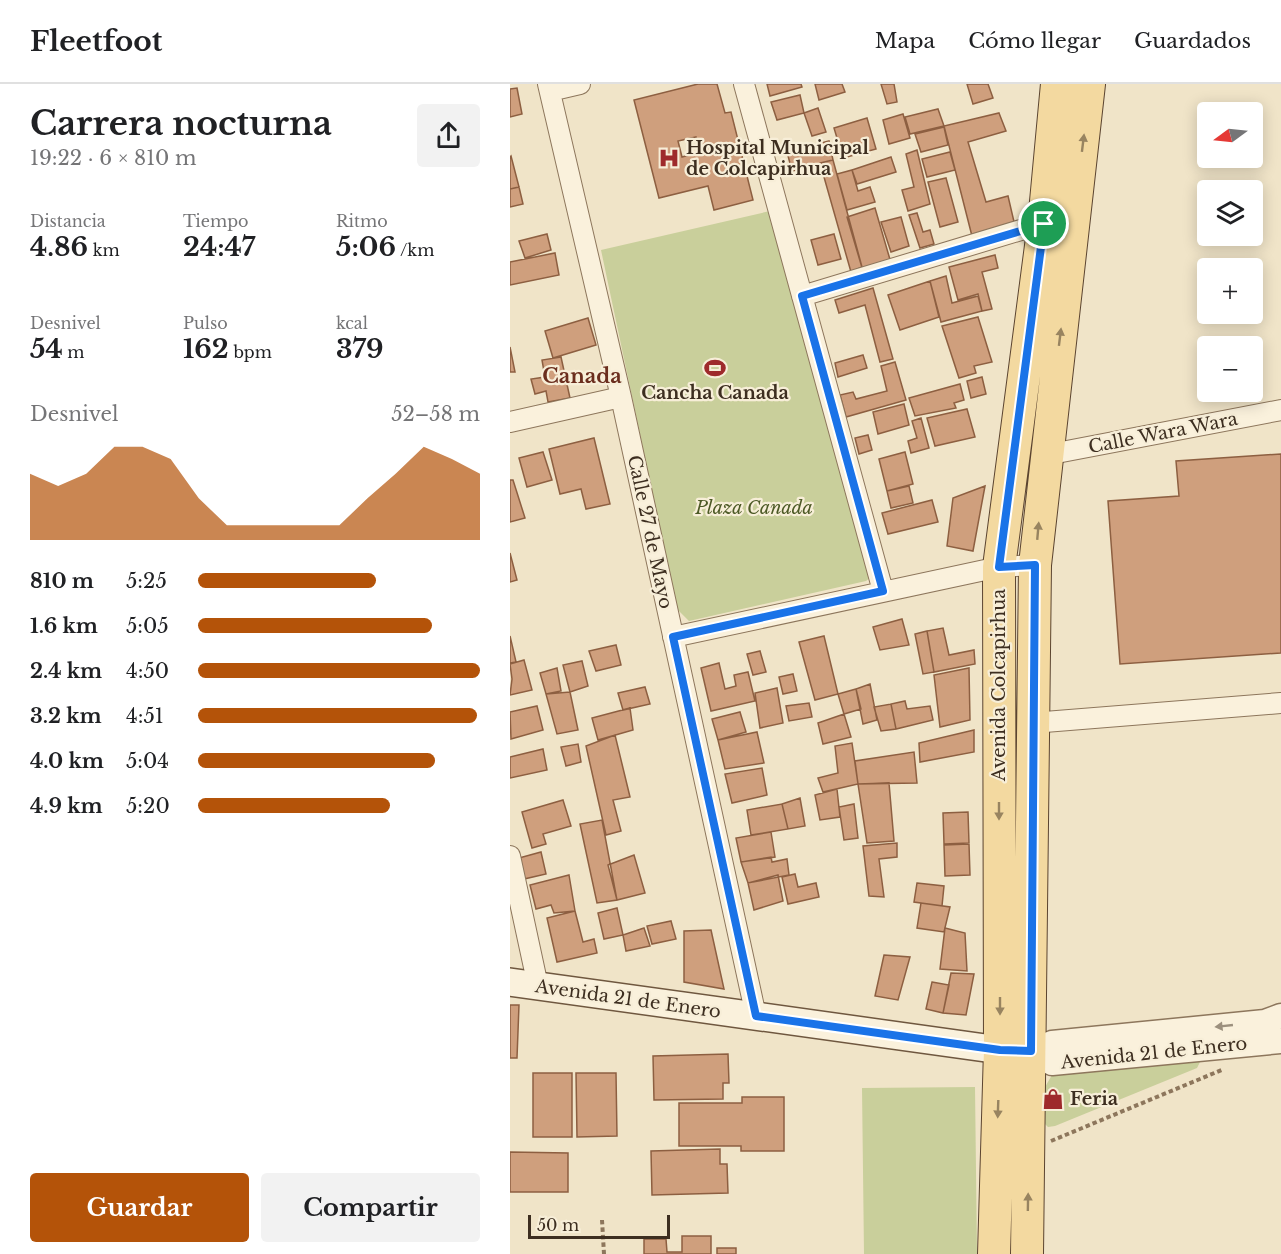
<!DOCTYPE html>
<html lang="es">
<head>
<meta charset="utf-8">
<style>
	body { margin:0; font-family:"Libre Baskerville",serif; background:#f2f2f2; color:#202124; height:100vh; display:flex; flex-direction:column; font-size:22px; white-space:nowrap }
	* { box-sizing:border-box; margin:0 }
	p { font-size:20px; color:#757577 }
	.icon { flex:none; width:33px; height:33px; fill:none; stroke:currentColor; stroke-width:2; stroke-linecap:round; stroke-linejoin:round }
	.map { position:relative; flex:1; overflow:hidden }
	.details { display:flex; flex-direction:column; background:#fff; width:510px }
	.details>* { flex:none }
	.needle { width:39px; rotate:255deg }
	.controls { position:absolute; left:687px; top:18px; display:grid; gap:12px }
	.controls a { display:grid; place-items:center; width:66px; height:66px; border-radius:6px; background:#fff; box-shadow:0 3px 15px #0003; font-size:30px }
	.scale { position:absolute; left:18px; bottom:15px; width:142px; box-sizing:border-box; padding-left:6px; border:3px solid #3d2e20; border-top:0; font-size:16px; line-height:21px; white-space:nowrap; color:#3d2e20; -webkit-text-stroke:4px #f7eed8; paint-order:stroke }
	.pin { position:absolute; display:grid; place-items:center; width:51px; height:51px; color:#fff; margin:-26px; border:3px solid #fff; border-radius:50%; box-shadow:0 2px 6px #0007 }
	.round { display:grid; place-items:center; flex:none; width:63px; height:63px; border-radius:6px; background:#f2f2f2 }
	.summary { display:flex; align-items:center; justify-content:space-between; height:102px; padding:0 30px }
	h1 { font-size:33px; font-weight:700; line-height:45px }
	.figures { display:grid; grid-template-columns:repeat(3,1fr); gap:9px; height:102px; padding:6px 30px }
	.figures div { display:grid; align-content:center }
	.figures b { font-size:26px; font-weight:700 }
	.figures small { font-size:16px; font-weight:400 }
	.figures p { font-size:16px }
	.chart { height:168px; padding:12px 30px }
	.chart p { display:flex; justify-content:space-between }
	.chart svg { width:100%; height:108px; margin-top:6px; fill:#b45309; opacity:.7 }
	.primary-button { display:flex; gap:12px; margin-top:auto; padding:12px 30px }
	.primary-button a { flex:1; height:69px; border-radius:6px; background:#b45309; color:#fff; font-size:24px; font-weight:700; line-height:69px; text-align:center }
	.primary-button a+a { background:#f2f2f2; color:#202124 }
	ul { padding:0 30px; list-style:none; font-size:20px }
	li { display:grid; grid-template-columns:96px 72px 1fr; align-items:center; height:45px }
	li i { height:15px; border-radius:8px; background:#b45309 }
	header { display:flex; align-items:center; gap:36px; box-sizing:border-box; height:84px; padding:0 30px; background:#fff; border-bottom:2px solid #e0e0e0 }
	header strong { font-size:28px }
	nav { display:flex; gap:33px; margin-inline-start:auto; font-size:21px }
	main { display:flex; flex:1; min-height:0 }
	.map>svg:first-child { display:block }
	.green { fill:#c9cf9b }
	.building { fill:#cf9f7d; stroke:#8d5f41; stroke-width:1.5; fill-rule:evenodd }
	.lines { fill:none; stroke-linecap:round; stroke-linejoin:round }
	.minor-casing { stroke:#8d765c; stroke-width:22 }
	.tertiary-casing { stroke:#8d765c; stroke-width:27 }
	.secondary-casing { stroke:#6f573f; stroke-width:30 }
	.primary-casing { stroke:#5b4430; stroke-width:34 }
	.path { stroke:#8d765c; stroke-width:4; stroke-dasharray:4.5 3; stroke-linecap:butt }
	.minor { stroke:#faf1dc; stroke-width:20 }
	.tertiary { stroke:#faf1dc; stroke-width:24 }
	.secondary { stroke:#faf1dc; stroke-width:27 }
	.primary { stroke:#f3d9a0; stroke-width:32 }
	.oneway { fill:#988460 }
	.oneway2 { fill:#9c907e }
	.route-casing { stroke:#fff; stroke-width:12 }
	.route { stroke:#1a73e8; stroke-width:8 }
	.labels { text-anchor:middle; stroke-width:4.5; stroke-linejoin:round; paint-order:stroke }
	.poi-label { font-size:18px; font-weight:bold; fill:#3d2e20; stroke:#f7eed8; text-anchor:start }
	.street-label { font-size:18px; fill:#3d2e20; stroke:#f7eed8 }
	.park-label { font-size:18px; font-style:italic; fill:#4d5a26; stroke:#f7eed8 }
	.neighbourhood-label { font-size:20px; font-weight:bold; fill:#6b2e1e; stroke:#f7eed8 }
</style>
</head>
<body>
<header>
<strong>Fleetfoot</strong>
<nav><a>Mapa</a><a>Cómo llegar</a><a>Guardados</a></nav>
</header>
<main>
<section class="details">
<div class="summary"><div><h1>Carrera nocturna</h1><p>19:22 · 6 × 810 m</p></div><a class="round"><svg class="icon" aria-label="share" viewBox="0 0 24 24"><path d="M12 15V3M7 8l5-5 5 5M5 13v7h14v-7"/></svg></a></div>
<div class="figures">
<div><p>Distancia</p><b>4.86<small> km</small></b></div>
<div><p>Tiempo</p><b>24:47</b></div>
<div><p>Ritmo</p><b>5:06<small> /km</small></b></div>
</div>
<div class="figures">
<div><p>Desnivel</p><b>54<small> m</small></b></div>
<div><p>Pulso</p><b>162<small> bpm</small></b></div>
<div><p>kcal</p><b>379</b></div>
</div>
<div class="chart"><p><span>Desnivel</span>52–58 m</p>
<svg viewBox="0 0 160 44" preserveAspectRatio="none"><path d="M0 44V17L10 22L20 17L30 6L40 6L50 11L60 27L70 38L80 38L90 38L100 38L110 38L120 27L130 17L140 6L150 11L160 17V44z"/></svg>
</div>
<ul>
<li><b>810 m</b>5:25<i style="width:63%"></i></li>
<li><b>1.6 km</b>5:05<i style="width:83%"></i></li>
<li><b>2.4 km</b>4:50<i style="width:100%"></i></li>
<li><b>3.2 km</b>4:51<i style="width:99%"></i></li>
<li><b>4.0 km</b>5:04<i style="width:84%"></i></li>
<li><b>4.9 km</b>5:20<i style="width:68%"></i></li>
</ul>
<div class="primary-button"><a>Guardar</a><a>Compartir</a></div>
</section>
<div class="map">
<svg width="771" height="1170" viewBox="0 0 771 1170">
	<rect width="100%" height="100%" fill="#f0e4c8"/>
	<!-- green -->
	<path class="green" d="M260,127L361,493L356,497L179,537L167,525L91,166Z
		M684,974L690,978L687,984L545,1042L538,1043L532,1037L535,1003L542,991Z
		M465,1003L467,1170H354L352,1004Z"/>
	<!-- building -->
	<path class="building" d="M188,0H207L215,29L221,28L243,116L204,126L198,102L149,114L124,16ZM186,53L190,68L172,73L168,57Z
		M257,0H291L292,3L260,12Z
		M305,0H332L335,8L309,16Z
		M371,0H384L387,18L377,20Z
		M457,0H478L483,14L463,20Z
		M7,4L12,30L0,33V5Z
		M290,11L294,29L267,36L261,18Z
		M308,24L316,48L302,52L294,29Z
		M428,25L434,42L400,50L395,33Z
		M489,29L496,47L458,58L476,118L498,112L505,142L463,156L434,42Z
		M393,30L400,54L379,60L373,36Z
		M357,34L366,65L333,74L324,44Z
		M434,43L438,61L411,68L405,50Z
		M319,57L323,76L282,87L277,68Z
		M407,66L420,120L398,127L392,106L404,103L396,70Z
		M440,68L445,86L417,93L412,75Z
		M1,72L9,103L0,105V73Z
		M381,73L386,88L347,100L342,86Z
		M323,76L352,183L341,188L310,79Z
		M342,86L348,107L360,103L365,118L337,126L327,90Z
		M436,94L448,138L430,143L418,98Z
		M9,103L13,120L0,123V105Z
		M365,124L381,179L353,187L337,133Z
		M407,129L413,148L420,146L424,160L410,164L399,131Z
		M391,133L399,162L381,168L371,138Z
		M37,150L41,166L15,174L9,157Z
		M324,150L331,175L308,181L301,156Z
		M45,169L49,191L0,201V178Z
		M485,171L488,184L472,188L482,225L472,227L468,210L448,216L439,183Z
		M436,192L442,219L468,212L472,227L431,238L420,197Z
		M420,197L429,233L390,246L378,211Z
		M363,204L383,275L370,278L355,221L329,229L325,216Z
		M468,233L482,278L464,282L466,289L449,294L432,242Z
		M78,234L86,261L43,274L35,247Z
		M0,263L5,288H0Z
		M353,271L357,284L328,293L325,279Z
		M51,273L60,314L38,318L36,307L25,310L21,295L35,293L32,276Z
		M385,278L396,316L336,333L330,311L343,308L346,315L377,307L371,282Z
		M472,293L476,310L461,314L457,297Z
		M450,300L454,316L444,319L446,324L405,332L399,314Z
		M394,320L399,341L368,350L363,328Z
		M457,325L465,353L425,362L417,334Z
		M411,334L419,364L401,369L398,357L407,354L402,337Z
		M358,351L362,366L349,370L345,354Z
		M84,354L100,420L76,425L71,405L50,410L39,365Z
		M33,368L42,396L17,403L9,374Z
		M395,368L403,400L377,407L369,375Z
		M771,370V569L610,580L598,417L669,412L666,377Z
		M0,396H3L15,434L0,438Z
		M399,402L403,419L381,424L377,407Z
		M475,402L463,467L437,462L443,414Z
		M422,416L428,438L378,450L372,429Z
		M0,469L7,496L0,498Z
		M392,535L399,561L370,566L363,543Z
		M433,544L439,571L464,566L465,580L424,588L417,547Z
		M417,547L424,588L413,590L405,550Z
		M0,552L6,578L0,579Z
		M314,552L328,610L305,616L289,558Z
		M106,561L111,581L86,587L79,567Z
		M250,567L256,588L243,591L237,570Z
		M14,576L22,606L0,611L2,595L0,580Z
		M72,577L78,602L60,608L53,581Z
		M209,579L215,605L226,602L224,591L238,588L245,617L201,627L191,584Z
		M47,584L51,607L36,610L30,589Z
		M459,584L460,636L430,643L424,591Z
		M283,590L287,607L273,610L269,593Z
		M360,600L367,636L353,640L346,605Z
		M135,603L140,620L113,626L108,609Z
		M267,604L273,639L250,644L245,609Z
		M346,605L351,625L334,630L328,610Z
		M60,608L68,646L47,650L36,610Z
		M395,617L397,625L420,622L423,636L386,645L381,620Z
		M299,619L302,633L279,637L276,622Z
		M381,620L386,645L371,647L364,623Z
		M27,622L33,646L1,655L0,628Z
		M120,624L123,646L88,656L82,634Z
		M230,628L236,648L208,656L202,635Z
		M334,630L341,653L313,660L308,639Z
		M464,646V668L410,678L409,659Z
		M247,648L254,679L215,685L208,656Z
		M105,651L120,713L103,716L111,747L96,751L76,662Z
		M342,659L348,700L313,708L308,694L328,689L325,662Z
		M68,660L71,678L56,682L51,663Z
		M33,665L37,686L0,694V673Z
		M404,668L407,699L348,700L345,677Z
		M252,684L257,711L222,719L215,690Z
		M379,699L384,757L357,759L348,700Z
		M327,705L330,733L310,736L305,711Z
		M290,714L295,742L278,745L272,720Z
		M53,716L61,742L33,750L36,760L22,764L12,728Z
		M272,720L278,745L241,751L237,726Z
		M344,720L348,754L334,756L329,723Z
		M458,728L459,759L434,760L433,729Z
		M92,736L107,816L87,819L70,740Z
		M261,748L265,773L231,778L226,754Z
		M387,759V773L369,775L374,813L359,812L353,762Z
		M459,760L460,791L435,792L434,761Z
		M31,768L36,790L14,795L9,774Z
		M124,771L135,809L107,816L98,781Z
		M261,773L262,778L277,775L279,791L238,799L231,778Z
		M285,790L288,803L306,799L309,813L278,820L272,793Z
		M59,791L65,827L44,829L41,821L26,825L20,801Z
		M268,791L273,817L244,826L238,799Z
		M407,799L434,802L432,822L404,818Z
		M411,819L440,823L434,848L407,844Z
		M107,824L113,851L94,855L88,829Z
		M65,827L73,858L84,855L87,869L47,878L37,834Z
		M161,837L166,855L142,860L137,842Z
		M134,844L140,862L116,867L113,851Z
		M435,844L455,849L457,887L430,885Z
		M201,846L214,905L174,898V847Z
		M374,871L400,873L388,916L365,912Z
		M441,889L464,890L456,931L433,929Z
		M422,898L439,901L433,929L416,925Z
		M0,921H9L7,974H0Z
		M218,970L219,999H213V1015L144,1016L143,972Z
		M23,989H62V1053H23Z
		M66,989H106L107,1052L67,1053Z
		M232,1013H274V1067H231V1062H169V1019H232Z
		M210,1065V1080H217L218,1109L142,1111L141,1067Z
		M0,1068L58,1069V1108H0Z
		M172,1152H201V1170H134V1155H156L157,1168H172Z
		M207,1164H226V1170H207Z"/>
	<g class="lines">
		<defs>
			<path id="minor" d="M38,0L111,313L246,932
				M234,0L373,507
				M40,7L70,0
				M292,212L534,139
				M0,338L111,313
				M536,371L771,326
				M163,553L489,483L525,481
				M522,639L771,619
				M0,772L28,902"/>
			<path id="tertiary" d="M521,967L542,979L771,957
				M521,967L542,959L755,938L771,932"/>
			<path id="secondary" d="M0,898L490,966L510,967"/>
			<path id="primary" d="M484,1170L490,966L489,483L534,139L547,0
				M517,1170L525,481L579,0"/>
		</defs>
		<!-- minor casing -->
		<use href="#minor" class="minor-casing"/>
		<!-- tertiary casing -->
		<use href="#tertiary" class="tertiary-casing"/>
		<!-- secondary casing -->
		<use href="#secondary" class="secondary-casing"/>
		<!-- primary casing -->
		<use href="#primary" class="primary-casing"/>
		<!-- path -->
		<path class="path" d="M541,1057L714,985
			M92,1136L94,1170"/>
		<!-- minor -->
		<use href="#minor" class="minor"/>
		<!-- tertiary -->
		<use href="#tertiary" class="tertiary"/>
		<!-- secondary -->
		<use href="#secondary" class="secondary"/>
		<!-- primary -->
		<use href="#primary" class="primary"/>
	</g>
	<!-- one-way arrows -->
	<defs><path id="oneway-solid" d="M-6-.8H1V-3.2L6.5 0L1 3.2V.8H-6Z" transform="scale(1.5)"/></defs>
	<g class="oneway">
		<use href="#oneway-solid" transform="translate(573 59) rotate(-83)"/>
		<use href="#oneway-solid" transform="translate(550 253) rotate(-83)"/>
		<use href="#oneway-solid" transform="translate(528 447) rotate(-85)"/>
		<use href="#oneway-solid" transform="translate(489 727) rotate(90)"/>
		<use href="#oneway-solid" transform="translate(490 922) rotate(90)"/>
		<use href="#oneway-solid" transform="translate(488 1025) rotate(92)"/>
		<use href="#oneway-solid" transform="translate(518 1118) rotate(-89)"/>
	</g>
	<use class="oneway2" href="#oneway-solid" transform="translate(714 942) rotate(174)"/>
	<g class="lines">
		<defs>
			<path id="route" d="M534,140L489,483L525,481L521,967L490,966L246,932L163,553L373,507L292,212Z"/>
		</defs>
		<!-- route casing -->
		<use href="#route" class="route-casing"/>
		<!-- route -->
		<use href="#route" class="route"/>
	</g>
	<!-- icons -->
	<defs>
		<symbol id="hospital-bare" viewBox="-9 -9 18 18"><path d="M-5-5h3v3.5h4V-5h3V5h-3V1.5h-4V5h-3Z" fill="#9e2a2b" stroke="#f7eed8" stroke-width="2.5" paint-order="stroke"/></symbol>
		<symbol id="stadium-bare" viewBox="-9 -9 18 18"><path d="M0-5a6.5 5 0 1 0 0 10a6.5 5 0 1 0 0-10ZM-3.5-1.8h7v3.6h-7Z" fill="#9e2a2b" stroke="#f7eed8" stroke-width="2.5" paint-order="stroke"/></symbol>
		<symbol id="shop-bare" viewBox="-9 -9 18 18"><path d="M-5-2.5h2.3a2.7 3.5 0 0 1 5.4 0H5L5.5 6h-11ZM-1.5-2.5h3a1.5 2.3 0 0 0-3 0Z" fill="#9e2a2b" stroke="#f7eed8" stroke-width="2.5" paint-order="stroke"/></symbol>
	</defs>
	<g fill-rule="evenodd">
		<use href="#hospital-bare" x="144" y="59" width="30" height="30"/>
		<use href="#stadium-bare" x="190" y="269" width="30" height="30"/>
		<use href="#shop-bare" x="528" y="1000" width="30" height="30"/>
	</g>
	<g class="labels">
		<!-- poi labels -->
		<g class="poi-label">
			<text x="176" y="70">Hospital Municipal<tspan x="176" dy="21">de Colcapirhua</tspan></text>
			<text x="205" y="315" text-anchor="middle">Cancha Canada</text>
			<text x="560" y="1021">Feria</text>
		</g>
		<!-- street labels -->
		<g class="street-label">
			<text transform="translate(653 349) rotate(-11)" y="6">Calle Wara Wara</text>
			<text transform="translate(140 448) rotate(78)" y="6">Calle 27 de Mayo</text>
			<text transform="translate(489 601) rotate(-90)" y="6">Avenida Colcapirhua</text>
			<text transform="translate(118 915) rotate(8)" y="6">Avenida 21 de Enero</text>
			<text transform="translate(644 969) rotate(-6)" y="6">Avenida 21 de Enero</text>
		</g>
		<!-- park labels -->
		<g class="park-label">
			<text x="244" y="430">Plaza Canada</text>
		</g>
		<!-- neighbourhood labels -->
		<g class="neighbourhood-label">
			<text x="72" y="299">Canada</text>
		</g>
	</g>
</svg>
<div class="controls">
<a><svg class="needle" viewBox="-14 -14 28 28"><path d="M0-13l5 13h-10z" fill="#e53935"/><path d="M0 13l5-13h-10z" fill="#757577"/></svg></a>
<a><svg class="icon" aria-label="layers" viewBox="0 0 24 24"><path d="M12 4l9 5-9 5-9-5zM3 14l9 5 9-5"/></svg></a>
<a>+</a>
<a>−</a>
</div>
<div class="scale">50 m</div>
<div class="pin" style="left:534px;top:140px;background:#1e9e55"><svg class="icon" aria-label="arrive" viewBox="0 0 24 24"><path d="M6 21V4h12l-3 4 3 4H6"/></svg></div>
</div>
</main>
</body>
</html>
